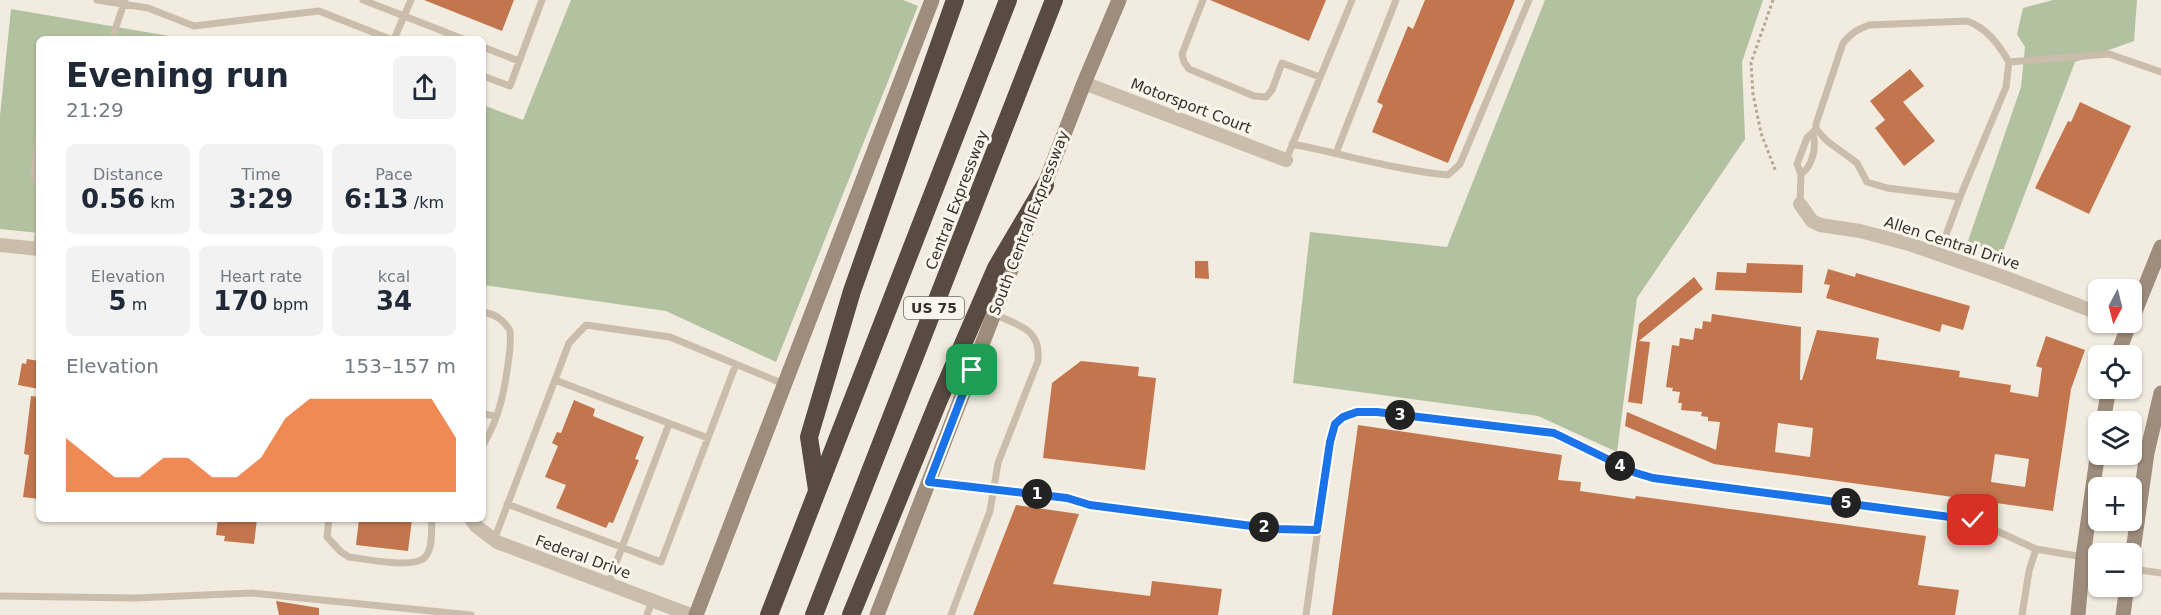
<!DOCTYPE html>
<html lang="en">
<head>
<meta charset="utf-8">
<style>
	body { margin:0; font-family:"DejaVu Sans",sans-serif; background:#f2f2f3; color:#1f2937; height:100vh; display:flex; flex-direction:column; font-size:22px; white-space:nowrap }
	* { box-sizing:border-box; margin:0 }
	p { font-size:20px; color:#747a83 }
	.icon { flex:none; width:33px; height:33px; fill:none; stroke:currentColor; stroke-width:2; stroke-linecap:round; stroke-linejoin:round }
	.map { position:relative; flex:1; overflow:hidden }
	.sheet { position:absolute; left:36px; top:36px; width:450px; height:486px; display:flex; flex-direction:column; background:#fff; border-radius:9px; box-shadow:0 2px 4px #0004 }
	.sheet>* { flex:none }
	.needle { width:39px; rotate:187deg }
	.buttons { position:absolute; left:2088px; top:279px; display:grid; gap:12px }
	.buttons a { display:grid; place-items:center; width:54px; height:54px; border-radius:9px; background:#fff; box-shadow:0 2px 4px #0004; font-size:30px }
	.pin { position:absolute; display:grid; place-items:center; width:51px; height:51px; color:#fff; margin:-26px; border-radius:12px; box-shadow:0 3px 9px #0006 }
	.km { position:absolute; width:30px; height:30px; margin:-15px; border-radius:50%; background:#222; color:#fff; font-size:16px; line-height:30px; text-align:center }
	.round { display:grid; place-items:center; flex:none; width:63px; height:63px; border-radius:9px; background:#f2f2f3 }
	.headline { display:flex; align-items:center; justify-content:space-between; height:102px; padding:0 30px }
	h1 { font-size:33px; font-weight:800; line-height:45px }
	.stats { display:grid; grid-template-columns:repeat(3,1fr); gap:9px; height:102px; padding:6px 30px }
	.stats div { display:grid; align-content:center; border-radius:9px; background:#f2f2f3; text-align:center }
	.stats b { font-size:26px; font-weight:800 }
	.stats small { font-size:16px; font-weight:400 }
	.stats p { font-size:16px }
	.chart { height:168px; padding:12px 30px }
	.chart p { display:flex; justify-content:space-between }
	.chart svg { width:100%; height:108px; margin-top:6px; fill:#ea580c; opacity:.7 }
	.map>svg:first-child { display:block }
	.green { fill:#b2c19f }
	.building { fill:#c3764d; fill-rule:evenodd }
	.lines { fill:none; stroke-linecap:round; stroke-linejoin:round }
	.path { stroke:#b6a795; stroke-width:3; stroke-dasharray:3 3; stroke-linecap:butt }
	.lane { stroke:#cabdab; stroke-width:7 }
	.street { stroke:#cabdab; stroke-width:14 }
	.secondary { stroke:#9e8c7c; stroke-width:15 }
	.highway { stroke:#594b41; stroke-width:18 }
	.route-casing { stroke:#fff; stroke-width:12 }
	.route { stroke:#1a73e8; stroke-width:8 }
	.labels { text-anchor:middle; stroke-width:6; stroke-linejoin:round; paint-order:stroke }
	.shield { fill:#faf5ec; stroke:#726b64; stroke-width:1.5 }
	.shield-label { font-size:14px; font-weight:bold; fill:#38302a }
	.street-label { font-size:15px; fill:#38302a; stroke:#faf5ec }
</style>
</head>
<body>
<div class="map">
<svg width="2161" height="615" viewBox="0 0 2161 615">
	<rect width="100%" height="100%" fill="#f2ebdf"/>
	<!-- green -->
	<path class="green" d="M571,0H903L918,6L776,362L666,311L483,285V105L523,120Z
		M1545,0H1763L1742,62L1745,139L1637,298L1617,452L1538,416L1293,383L1310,232L1447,247Z
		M2053,0H2137L2134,41L2075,62L2001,256L1968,241L2021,87L2025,47L2017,34L2023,8Z
		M11,9L187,39H39V233L0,229V116Z"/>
	<!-- building -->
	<path class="building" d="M424,0H514L502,31Z
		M1210,0H1326L1309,41Z
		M1425,0H1515L1448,163L1372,132L1383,105L1377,102L1408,26L1413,29Z
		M1910,69L1924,86L1903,102L1935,141L1904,166L1875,128L1885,120L1870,101Z
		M2080,102L2131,126L2089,214L2035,188L2068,121L2071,122Z
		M1195,261H1208L1209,279L1195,278Z
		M1747,263L1803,265L1802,293L1715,290L1717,272L1746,273Z
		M1828,269L1855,277L1856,273L1970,306L1963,330L1942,324L1940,332L1826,298L1830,285L1824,284Z
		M1694,277L1703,289L1639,341L1650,342L1642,404L1628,402L1639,324Z
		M1712,314L1801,327L1800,380H1802L1817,330L1879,338L1876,359L1960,371L1959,377L2011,385L2010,392L2038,397L2042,368L2036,366L2046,336L2085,350L2071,389L2053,511L1714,464L1625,426L1627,412L1716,450L1720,422L1708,421V417L1701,416L1702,412L1681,410L1682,403H1678L1680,392L1672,391L1673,388L1666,387L1672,345L1679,346L1680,338L1693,340L1695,328L1702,329L1703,321L1711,322ZM1778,423L1813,428L1810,457L1775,452ZM1995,454L2029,459L2025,487L1991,482Z
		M27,359L39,361V389L18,385L22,363L26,364Z
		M1081,361L1139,367L1138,376L1156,378L1145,470L1043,458L1052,383Z
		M31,396L39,397V499L23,497L29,455L24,454Z
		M574,400L595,409L593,416L644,437L635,459L639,460L613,523L609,522L606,528L556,508L566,485L545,477L558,446L552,443L557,432L561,433Z
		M1358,425L1562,455L1558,480L1581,482L1580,491L1635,499L1636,496L1926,536L1918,585L1959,590L1955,615H1332Z
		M1016,505L1079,514L1053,584L1150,596L1152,581L1222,589L1218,615H973Z
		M218,519H257L254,544L224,541L225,536L216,535Z
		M359,519H412L408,551L356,545Z
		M276,601L319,608V615H279Z"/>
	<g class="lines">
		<!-- path -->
		<path class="path" d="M1773,0L1751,63L1753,94L1761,133L1776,172"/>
		<!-- lane -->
		<path class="lane" d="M97,0L148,8L194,26L319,11L390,39
			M363,0L463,39
			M1203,0L1182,54L1184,62L1189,69L1254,96L1266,97L1272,90L1282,63L1320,77
			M112,39L125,0
			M394,39L411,0
			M483,47L519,61
			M483,76L510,86L542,0
			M39,128L34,176L39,187
			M1292,144C1344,154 1395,170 1448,175L1460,164L1529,0
			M1336,153L1396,0
			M1286,160L1352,0
			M1801,174C1812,167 1817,147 1813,135
			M1960,197L1887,188L1867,182L1857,163L1827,141L1816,129V124L1843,43C1851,33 1858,29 1869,25L1967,21C1987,28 1999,45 2009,62L2109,54L2161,72
			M1800,204L1801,174L1797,164L1807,138L1816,129
			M36,249L39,230
			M1939,254L1960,197L2006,87L2009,62
			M483,312C495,314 503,319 509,329C514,338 504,390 501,402C497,417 491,432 483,445
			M555,380L708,438
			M483,414L496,416
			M929,482L1067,498L1090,505L1275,529L1317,530
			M507,504L661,562L736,364
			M329,519L327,537L341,552L349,557C366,559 416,570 426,556C433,547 431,530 432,519
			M494,540L569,343L586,325L670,337L784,384
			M2132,569L2161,573
			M608,584L669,424
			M0,596L135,598L252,593L471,615
			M647,615L652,601
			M951,615L990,511L998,463L1038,361C1041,328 1019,326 994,314
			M1306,615L1330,442C1338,412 1348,412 1377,412L1554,433L1636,473L1653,478L1973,520L2036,549L2083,557
			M2022,615L2029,571L2036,549"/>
		<!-- street -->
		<path class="street" d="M1084,83L1286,160
			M1800,204L1812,221L1820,225L1860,231L1909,244L2001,276L2098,313
			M0,245L39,249
			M471,519L476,526L497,542L691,615"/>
		<!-- secondary -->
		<path class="secondary" d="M1040,196L1084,83L1119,0
			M2132,319L2161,247
			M2117,356L2130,322
			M2103,422L2109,388
			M2132,558L2147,453L2161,393
			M696,615L932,0
			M877,615L1030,221
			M2078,615L2083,557L2098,451
			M2123,615L2127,586"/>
		<!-- highway -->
		<path class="highway" d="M817,490L809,437L852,291L955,0
			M769,615L1008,0
			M814,615L1054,0
			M851,615L938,402L996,268L1045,185"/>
	</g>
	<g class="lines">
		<defs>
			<path id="route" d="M972,370L929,482L1067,498L1090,505L1275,529L1317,530L1330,442L1335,424L1343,417L1357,412H1377L1554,433L1636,473L1653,478L1973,520"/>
		</defs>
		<!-- route casing -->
		<use href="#route" class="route-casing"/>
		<!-- route -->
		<use href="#route" class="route"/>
	</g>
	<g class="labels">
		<!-- shield labels -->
		<rect class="shield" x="904" y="297" width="60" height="22" rx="4.5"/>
		<g class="shield-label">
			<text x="934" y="313">US 75</text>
		</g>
		<!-- street labels -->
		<g class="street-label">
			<text transform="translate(1191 106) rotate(21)" y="5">Motorsport Court</text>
			<text transform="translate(957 200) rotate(-69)" y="5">Central Expressway</text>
			<text transform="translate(1029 223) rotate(-69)" y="5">South Central Expressway</text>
			<text transform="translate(1952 243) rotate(18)" y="5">Allen Central Drive</text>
			<text transform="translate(583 557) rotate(20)" y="5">Federal Drive</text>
		</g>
	</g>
</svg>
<div class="buttons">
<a><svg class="needle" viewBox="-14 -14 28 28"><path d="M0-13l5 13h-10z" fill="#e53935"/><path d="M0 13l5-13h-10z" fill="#747a83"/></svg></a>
<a><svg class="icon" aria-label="locate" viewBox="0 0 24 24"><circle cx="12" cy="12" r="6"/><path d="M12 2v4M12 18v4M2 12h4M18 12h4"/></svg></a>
<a><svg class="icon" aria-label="layers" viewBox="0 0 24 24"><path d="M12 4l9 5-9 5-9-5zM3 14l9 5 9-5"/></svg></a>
<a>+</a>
<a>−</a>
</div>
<div class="pin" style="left:972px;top:370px;background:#1e9e55"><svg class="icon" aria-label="arrive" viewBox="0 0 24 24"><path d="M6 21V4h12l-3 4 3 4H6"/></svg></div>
<div class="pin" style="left:1973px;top:520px;background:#d93025"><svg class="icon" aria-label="check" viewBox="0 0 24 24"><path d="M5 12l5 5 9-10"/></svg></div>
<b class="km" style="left:1037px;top:494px">1</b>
<b class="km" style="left:1264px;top:527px">2</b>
<b class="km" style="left:1400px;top:415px">3</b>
<b class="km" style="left:1620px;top:466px">4</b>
<b class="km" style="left:1846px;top:503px">5</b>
<section class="sheet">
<div class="headline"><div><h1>Evening run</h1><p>21:29</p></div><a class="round"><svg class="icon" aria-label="share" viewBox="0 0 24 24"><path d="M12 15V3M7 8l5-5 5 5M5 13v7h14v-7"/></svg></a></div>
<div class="stats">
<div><p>Distance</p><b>0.56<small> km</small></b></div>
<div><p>Time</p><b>3:29</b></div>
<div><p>Pace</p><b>6:13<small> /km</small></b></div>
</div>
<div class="stats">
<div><p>Elevation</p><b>5<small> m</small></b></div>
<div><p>Heart rate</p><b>170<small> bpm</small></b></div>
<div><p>kcal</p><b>34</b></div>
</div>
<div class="chart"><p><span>Elevation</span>153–157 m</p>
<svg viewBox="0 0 160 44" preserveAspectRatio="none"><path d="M0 44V22L10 30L20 38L30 38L40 30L50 30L60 38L70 38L80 30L90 14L100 6L110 6L120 6L130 6L140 6L150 6L160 22V44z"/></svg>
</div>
</section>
</div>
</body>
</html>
